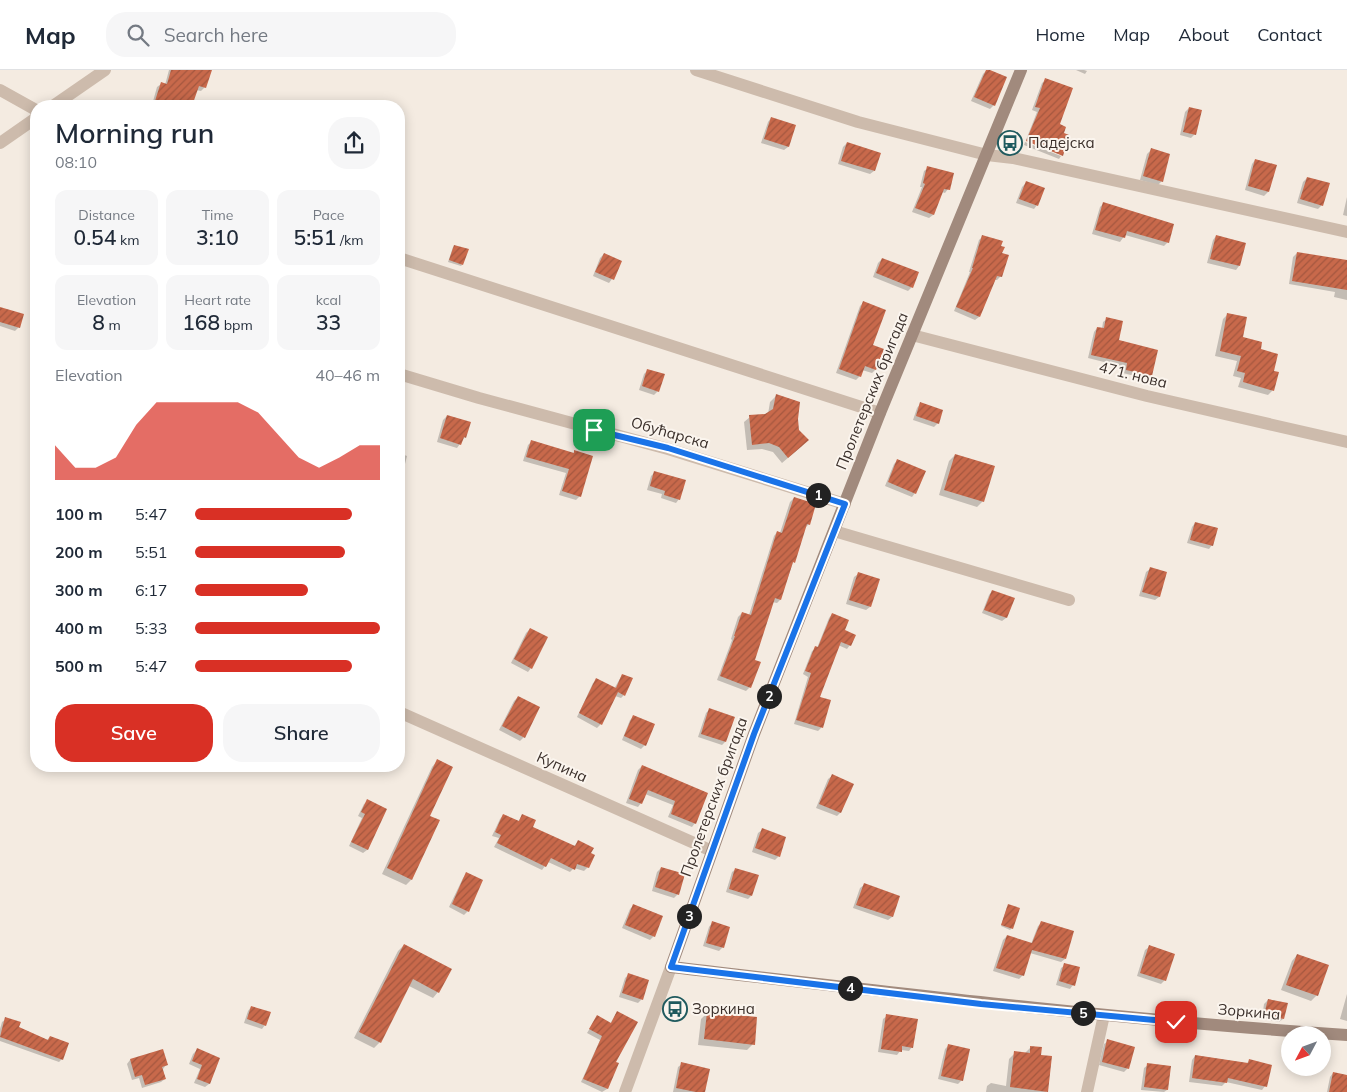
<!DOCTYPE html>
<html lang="en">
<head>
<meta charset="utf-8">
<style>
	body { margin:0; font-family:Mulish,sans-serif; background:#f6f6f7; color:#1f2937; height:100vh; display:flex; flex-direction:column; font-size:19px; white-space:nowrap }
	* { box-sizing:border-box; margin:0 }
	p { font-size:16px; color:#747a83 }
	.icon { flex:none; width:28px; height:28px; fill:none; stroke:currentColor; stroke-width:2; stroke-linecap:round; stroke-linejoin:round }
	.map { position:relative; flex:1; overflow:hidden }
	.drawer { position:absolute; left:30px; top:30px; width:375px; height:672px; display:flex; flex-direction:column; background:#fff; border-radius:20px; box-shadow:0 2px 12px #0003 }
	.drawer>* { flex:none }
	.needle { width:32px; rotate:229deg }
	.buttons { position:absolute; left:1281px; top:956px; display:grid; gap:10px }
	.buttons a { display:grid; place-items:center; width:50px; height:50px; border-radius:50%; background:#fff; box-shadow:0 2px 12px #0003; font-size:25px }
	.pin { position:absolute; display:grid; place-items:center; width:42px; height:42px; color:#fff; margin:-21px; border-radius:10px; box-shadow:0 2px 8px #0006 }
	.km { position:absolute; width:25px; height:25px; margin:-12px; border-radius:50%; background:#222; color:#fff; font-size:14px; line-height:25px; text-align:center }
	.round { display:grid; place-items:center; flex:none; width:52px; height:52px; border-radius:20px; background:#f6f6f7 }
	.headline { display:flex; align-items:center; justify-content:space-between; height:85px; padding:0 25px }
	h1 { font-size:28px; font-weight:600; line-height:38px }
	.figures { display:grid; grid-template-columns:repeat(3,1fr); gap:8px; height:85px; padding:5px 25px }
	.figures div { display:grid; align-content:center; border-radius:12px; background:#f6f6f7; text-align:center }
	.figures b { font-size:21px; font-weight:600 }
	.figures small { font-size:14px; font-weight:400 }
	.figures p { font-size:14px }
	.chart { height:140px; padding:10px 25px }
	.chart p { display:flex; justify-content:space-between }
	.chart svg { width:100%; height:90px; margin-top:5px; fill:#d93025; opacity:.7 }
	.button { display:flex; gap:10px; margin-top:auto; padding:10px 25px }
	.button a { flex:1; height:58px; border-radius:20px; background:#d93025; color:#fff; font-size:20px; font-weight:600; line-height:58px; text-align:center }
	.button a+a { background:#f6f6f7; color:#1f2937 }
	ul { padding:0 25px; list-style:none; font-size:16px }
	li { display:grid; grid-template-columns:80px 60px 1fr; align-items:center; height:38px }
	li i { height:12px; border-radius:6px; background:#d93025 }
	header { display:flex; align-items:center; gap:30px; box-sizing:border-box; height:70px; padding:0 25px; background:#fff; border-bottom:1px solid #e0e1e3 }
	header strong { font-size:24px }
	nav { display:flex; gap:28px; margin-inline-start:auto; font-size:18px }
	.search { width:350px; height:45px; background:#f6f6f7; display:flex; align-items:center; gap:12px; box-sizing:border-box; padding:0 18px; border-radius:20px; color:#747a83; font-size:19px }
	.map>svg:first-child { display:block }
	.shadow { fill:#0003 }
	.building { fill:url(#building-hatch) }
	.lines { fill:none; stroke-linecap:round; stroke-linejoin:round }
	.street { stroke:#cdbbac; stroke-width:12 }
	.secondary { stroke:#a18a7d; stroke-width:12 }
	.route-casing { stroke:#fff; stroke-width:10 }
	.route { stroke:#1a73e8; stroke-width:6 }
	.labels { text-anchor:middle; stroke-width:4; stroke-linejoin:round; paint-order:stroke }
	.poi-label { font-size:15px; fill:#3b302b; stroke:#fbf5ee; text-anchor:start }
	.street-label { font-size:15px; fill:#3b302b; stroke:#fbf5ee }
</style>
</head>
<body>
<header>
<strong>Map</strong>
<div class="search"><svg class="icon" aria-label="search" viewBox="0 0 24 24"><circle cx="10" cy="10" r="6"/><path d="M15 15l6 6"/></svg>Search here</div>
<nav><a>Home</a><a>Map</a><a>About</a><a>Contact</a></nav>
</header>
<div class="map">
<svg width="1347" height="1022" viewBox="0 0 1347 1022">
	<defs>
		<pattern id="building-hatch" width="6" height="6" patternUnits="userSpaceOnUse" patternTransform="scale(1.25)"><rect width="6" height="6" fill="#c8694b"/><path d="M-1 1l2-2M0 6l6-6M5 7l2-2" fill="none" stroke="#a4573f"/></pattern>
	</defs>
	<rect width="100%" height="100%" fill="#f4ebe1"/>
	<!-- shadow -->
	<path class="shadow" d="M169,0H210L205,17L201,21L196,20L191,36H157L152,35L157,17L161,14L165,15Z
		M987,0L994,35L990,39L971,31L983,4Z
		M1076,0H1084L1087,1L1085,4Z
		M1046,10L1058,55L1062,85V86V84L1026,70L1037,42L1032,40L1042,13Z
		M1189,38L1195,64L1191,68L1180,65L1185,42Z
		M771,48L794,55L788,77L784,80L761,73L768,52Z
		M1025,72L1061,86L1059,89L1024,75Z
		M847,73L874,101L870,104L838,94L843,77Z
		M1151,80L1162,111L1158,115L1140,110L1147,84Z
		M1255,90L1275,96L1268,122L1264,126L1245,120L1252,94Z
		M928,98L948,119L945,123L942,122L933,145L929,148L912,142L922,117H920L924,101Z
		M1307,108L1322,135L1318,139L1297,133L1303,112Z
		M1026,113L1037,135L1034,139L1016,133L1022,117Z
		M1347,127V146L1343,145Z
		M1104,133L1168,172L1164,176L1125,165L1120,172L1092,164L1100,137Z
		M983,166L1000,177L1001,184L1007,186L1000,207L997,210H995L979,247L975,250L954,241L970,202H969L979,170Z
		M1216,166L1245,173L1239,196L1236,200L1207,193L1213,170Z
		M453,177L462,195L461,196L448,192Z
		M1297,183L1347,192V230L1334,227L1335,222L1289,214L1293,187Z
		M604,184L612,209L609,213L593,206L600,188Z
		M882,189L912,217L908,221L873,207L878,193Z
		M863,233L875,300L872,303L862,300L860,306L856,310L836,303L860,236Z
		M0,238L19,257L15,261L0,256Z
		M1228,244L1242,268L1259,280L1273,302V320L1268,325L1238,317L1241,308L1233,306L1237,291L1215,286L1223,249Z
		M1107,249L1118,271L1151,305L1147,309L1123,303L1124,297L1088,288L1094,262L1097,258L1102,259L1103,252Z
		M648,300L658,321L654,325L639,320L644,304Z
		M776,326L796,349L802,376L782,393L773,382L762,379L747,380L744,352L750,347L768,344L770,332Z
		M920,334L938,353L934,357L913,350L917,338Z
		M447,346L465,367L457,378L437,372L443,350Z
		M531,372L572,384L575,381L580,426L576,430L559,425L566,403L523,391L528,375Z
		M399,383L407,386L403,402L399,405Z
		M955,385L983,431L977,437L939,425L949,391Z
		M898,390L915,423L912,427L885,416L894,394Z
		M655,402L679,429L676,433L661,428L662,424L647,420L651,406Z
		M794,428L809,454L805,458L780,530L777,533L772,532L753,591L750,617L746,621L717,610L732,570L731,569L738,547L742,543L749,545L774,466L777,462L780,463L790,432Z
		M1195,453L1212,475L1209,479L1187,473L1192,457Z
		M1150,499L1166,503L1159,527L1155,530L1139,526L1146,502Z
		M858,504L870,537L866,540L846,534L854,507Z
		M992,521L1013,529L1006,548L1002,551L982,543L989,525Z
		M832,544L850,575L847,579L838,575L818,628L830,631L821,658L818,661L794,654L808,607L803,604L812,581L817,578L829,548Z
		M530,559L531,598L528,602L511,593L526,563Z
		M622,605L624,625L621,628L615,626L601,654L597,658L577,647L593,613L597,610L614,619Z
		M518,627L524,667L520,671L499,660L514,631Z
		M710,639L725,672L722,675L698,667L706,643Z
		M633,647L645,675L641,679L622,670L630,650Z
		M437,691L428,746L411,810L406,815L382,804L432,697Z
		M642,696L707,724L695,753L692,757L668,747L673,735L645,724L641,733L638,737L626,733L638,700Z
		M832,706L840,743L837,746L816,738L828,709Z
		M368,731L386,739L367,780L363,783L349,776L362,748L358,746L364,734Z
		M503,745L518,752L522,745L531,757L573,777L578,772L590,784L588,797L584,801L574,798L570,802L548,792L542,800L494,777L499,768L492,766L500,749Z
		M762,760L779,786L775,790L752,782L758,763Z
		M661,798L678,824L674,828L652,821L657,802Z
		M736,799L751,826L748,829L726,822L732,802Z
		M466,804L468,841L464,845L449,837L463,808Z
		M864,815L899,827L892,847L888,850L853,838L860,818Z
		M634,835L654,866L650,870L622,858L630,839Z
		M1007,837L1012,858L1010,860L1001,856Z
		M712,853L723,877L719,881L703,876L709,857Z
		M1042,853L1065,889L1061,892L1030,883L1022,906L1019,909L993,901L1003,870L1007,866L1031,874L1038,856Z
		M404,875L438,922L433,928L409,916L380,972L374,978L354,968L398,881Z
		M1149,877L1165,910L1161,914L1137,906L1145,880Z
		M1297,885L1317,925L1311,931L1281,920L1292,891Z
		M1065,895L1073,915L1070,919L1056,915L1061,898Z
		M628,905L642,929L638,933L619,927L625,908Z
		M1347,924V951L1340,949Z
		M1268,930L1283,949L1279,952L1262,948L1264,934Z
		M251,937L265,955L262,959L244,953L248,941Z
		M617,942L614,993L617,994L607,1019L602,1022L581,1012L600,970L587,963L597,947L610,954Z
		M707,943L753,974L747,980L698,975L701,949Z
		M887,946L912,977L909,981L901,980L897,985L878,982L883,949Z
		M6,949L18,957L47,970L50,967L62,989L59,992L0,971V959L2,952Z
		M1108,971L1128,998L1124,1002L1099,995L1104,974Z
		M949,975L962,1010L958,1014L938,1009L945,979Z
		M1031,977L1040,986L1046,1022H986L987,1016L991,1013L1006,1016L1009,989L1015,983H1025Z
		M162,980L166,995L163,999L165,1009L161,1012L142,1018L139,1008L132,1010L127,994L130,990Z
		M197,980L219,989L209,1014L205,1017L194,1013L200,999L189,994L193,984Z
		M1195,986L1246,994L1249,991L1265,1016L1262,1020L1226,1012L1222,1016L1189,1012L1192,990Z
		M682,994L704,1022H673L678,997Z
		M1148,995L1167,1020L1164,1022L1141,1020L1144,998Z
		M1333,1003L1347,1006V1022H1327L1330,1007Z"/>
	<!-- building -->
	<path class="building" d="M171,0H212L206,18L199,16L192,36H171L155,31L161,12L167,14Z
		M986,0H990L1007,7L995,36L974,27Z
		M1045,8L1073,18L1060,54L1066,57L1064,63L1069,65L1063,86L1026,71L1040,38L1035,37Z
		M1189,37L1202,40L1196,65L1183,62Z
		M771,47L796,55L789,77L764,69Z
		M847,72L881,83L875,101L841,91Z
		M1151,78L1170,84L1163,112L1143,106Z
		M1255,89L1277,95L1269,122L1248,116Z
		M927,96L954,103L950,120L944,119L934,145L915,138L925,114L923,113Z
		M1307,107L1330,113L1323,136L1300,129Z
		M1026,111L1045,118L1038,136L1019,129Z
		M1103,132L1174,154L1169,173L1127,161L1125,168L1095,160Z
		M982,165L1003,171L1001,176L1005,177L1002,183L1009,185L1002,207L997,206L980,247L956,237L973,198H972Z
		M1216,165L1246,173L1240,196L1210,189Z
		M454,175L469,179L463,195L449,190Z
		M1297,182L1347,190V220L1292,211Z
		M604,183L622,191L614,210L595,202Z
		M882,188L919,202L913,218L876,203Z
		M863,231L886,240L873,275L884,279L876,300L865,296L861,307L839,299Z
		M0,237L24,244L20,258L0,252Z
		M1227,243L1247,247L1243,267L1262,272L1261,279L1278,284L1274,301L1279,302L1274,321L1243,312L1245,303L1237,301L1241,286L1220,281Z
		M1106,247L1123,251L1119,270L1158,280L1152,306L1126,300L1127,293L1091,285L1097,257L1104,258Z
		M647,299L665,304L659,322L642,316Z
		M776,324L800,332L798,349L799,360L809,370L788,388L779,377L769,373L752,375L749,345L765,344L773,339Z
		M920,332L943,340L939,354L916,346Z
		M447,345L471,352L466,368L464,367L461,375L440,368Z
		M531,370L574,383V380L593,386L581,427L562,421L569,399L526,387Z
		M955,384L995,396L984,432L944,420Z
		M897,389L926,401L916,424L888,412Z
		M654,401L686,410L680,430L664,425L665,421L650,416Z
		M794,427L816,434L810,455L807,454L795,493L793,492L781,530L775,528L755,590L761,592L751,618L720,606L735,566H734L742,542L751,545L777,461L782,463Z
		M1195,452L1218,458L1213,476L1190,470Z
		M1150,497L1167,502L1160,527L1142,522Z
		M858,502L880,509L871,537L849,530Z
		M992,520L1015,528L1007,548L984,540Z
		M832,543L849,550L845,560L856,565L851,576L841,572L820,627L831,630L823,658L796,650L811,603L805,601L815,576L818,577Z
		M530,558L548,567L532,599L514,589Z
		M622,604L633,608L625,626L618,622L602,655L579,643L596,608L616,618Z
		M518,626L540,637L525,668L502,656Z
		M709,638L735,647L726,672L701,664Z
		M633,645L655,654L646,676L624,666Z
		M437,689L453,697L430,746L440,750L412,810L387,798Z
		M642,695L708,723L696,754L671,744L675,731L648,720L642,734L629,729Z
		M832,704L854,714L841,743L819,734Z
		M367,729L387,739L368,780L351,772L365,744L361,742Z
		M503,744L519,751L522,744L536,750L533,757L575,776L578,770L594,778L591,783L595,785L589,798L577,794L575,800L551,788L546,797L497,773L501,765L495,762Z
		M762,758L786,767L780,787L755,778Z
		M661,797L685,804L679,825L655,817Z
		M735,798L759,805L752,826L729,819Z
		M466,802L483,810L469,842L452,834Z
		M864,813L900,826L893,847L856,835Z
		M633,834L663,846L655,867L625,855Z
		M1008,834L1020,838L1013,859L1001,855Z
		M712,851L730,857L724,878L706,873Z
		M1041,851L1074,861L1066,889L1032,880L1024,906L996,898L1007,865L1032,873Z
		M404,874L452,899L439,923L413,909L381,973L359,962Z
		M1149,875L1175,884L1166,911L1140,903Z
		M1297,884L1329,895L1318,926L1286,915Z
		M1064,893L1080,897L1075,916L1059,911Z
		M628,903L649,910L643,930L622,923Z
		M1268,929L1288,933L1284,949L1264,945Z
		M251,936L271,942L266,956L247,949Z
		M617,941L638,952L616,992L619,993L608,1019L583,1009L602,966L589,959L597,945L611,953Z
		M707,942L757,947L755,975L704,969Z
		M886,944L918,949L913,978L902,976V982L881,979Z
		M5,947L21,952L19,957L48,970L50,966L69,973L63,990L0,967Z
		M1107,969L1135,977L1129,999L1102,992Z
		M948,974L970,979L963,1011L941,1006Z
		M1030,976L1042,977L1041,985L1052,986L1048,1022L1010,1017L1014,981L1030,983Z
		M197,978L220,988L210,1014L197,1009L202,995L192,991Z
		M163,979L168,995L162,997L166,1009L145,1015L142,1005L135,1007L130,989Z
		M1195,985L1248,993L1249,989L1272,995L1267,1017L1228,1008L1227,1013L1192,1008Z
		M681,992L710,999L705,1022H696L676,1018Z
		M1147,993L1171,996L1168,1020L1144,1017Z
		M1333,1002L1347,1005V1022H1329Z"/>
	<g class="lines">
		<!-- street -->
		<path class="street" d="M696,0L858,52L987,85L1013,88L1347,162
			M0,20L36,40
			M53,36L105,0
			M0,73L36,48
			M399,188L880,343
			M912,265L1147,326L1347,372
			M399,304L479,328L668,379L845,434
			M834,461L1069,530
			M399,642L712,781
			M625,1022L671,897
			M1087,1022L1104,945"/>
		<!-- secondary -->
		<path class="secondary" d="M1021,0L880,343L754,664L671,897C896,923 1121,950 1347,965"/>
	</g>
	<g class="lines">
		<defs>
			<path id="route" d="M594,360L668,378L845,434L754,664L671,897L981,934L1176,952"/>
		</defs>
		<!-- route casing -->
		<use href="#route" class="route-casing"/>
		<!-- route -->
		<use href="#route" class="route"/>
	</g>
	<!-- icons -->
	<defs>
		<symbol id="bus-ring" viewBox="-11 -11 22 22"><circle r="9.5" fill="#fbf5ee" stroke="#1f5a5e" stroke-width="1.5"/><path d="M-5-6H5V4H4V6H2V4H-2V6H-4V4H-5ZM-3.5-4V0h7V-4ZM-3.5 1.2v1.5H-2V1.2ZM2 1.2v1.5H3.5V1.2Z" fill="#1f5a5e"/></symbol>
	</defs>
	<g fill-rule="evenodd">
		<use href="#bus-ring" x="996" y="59" width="28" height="28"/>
		<use href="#bus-ring" x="661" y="925" width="28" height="28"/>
	</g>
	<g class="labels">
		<!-- poi labels -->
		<g class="poi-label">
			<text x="1028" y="78">Падејска</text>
			<text x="692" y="944">Зоркина</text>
		</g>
		<!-- street labels -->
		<g class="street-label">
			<text transform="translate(1133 305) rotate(14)" y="5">471. нова</text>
			<text transform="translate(872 321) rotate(-68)" y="5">Пролетерских бригада</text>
			<text transform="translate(670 363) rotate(16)" y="5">Обућарска</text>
			<text transform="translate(562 697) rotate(24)" y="5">Купина</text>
			<text transform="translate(714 727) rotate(-70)" y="5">Пролетерских бригада</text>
			<text transform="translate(1249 942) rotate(5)" y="5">Зоркина</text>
		</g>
	</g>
</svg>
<div class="buttons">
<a><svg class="needle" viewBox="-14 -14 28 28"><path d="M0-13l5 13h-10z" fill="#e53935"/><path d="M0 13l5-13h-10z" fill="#747a83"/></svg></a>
</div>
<div class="pin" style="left:594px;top:360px;background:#1e9e55"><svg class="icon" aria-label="arrive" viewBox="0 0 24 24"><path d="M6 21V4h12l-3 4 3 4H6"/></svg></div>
<div class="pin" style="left:1176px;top:952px;background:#d93025"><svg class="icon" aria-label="check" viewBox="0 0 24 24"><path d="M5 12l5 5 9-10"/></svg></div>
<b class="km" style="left:818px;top:425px">1</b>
<b class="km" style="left:769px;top:626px">2</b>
<b class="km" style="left:689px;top:846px">3</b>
<b class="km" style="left:850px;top:918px">4</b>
<b class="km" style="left:1083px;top:943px">5</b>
<section class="drawer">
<div class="headline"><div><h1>Morning run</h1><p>08:10</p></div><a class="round"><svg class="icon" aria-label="share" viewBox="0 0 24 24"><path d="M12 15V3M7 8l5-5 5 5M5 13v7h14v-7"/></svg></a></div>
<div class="figures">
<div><p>Distance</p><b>0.54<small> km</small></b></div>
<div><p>Time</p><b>3:10</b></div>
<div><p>Pace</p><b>5:51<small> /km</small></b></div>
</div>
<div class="figures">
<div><p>Elevation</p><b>8<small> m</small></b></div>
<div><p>Heart rate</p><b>168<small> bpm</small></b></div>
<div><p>kcal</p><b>33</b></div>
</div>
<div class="chart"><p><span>Elevation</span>40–46 m</p>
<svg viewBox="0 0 160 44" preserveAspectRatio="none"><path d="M0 44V27L10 38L20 38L30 33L40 17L50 6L60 6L70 6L80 6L90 6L100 11L110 22L120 33L130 38L140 33L150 27L160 27V44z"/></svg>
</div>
<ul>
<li><b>100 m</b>5:47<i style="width:85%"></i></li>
<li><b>200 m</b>5:51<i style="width:81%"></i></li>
<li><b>300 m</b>6:17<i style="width:61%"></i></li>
<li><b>400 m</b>5:33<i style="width:100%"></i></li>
<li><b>500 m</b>5:47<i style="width:85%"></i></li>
</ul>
<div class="button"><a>Save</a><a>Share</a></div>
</section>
</div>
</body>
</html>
